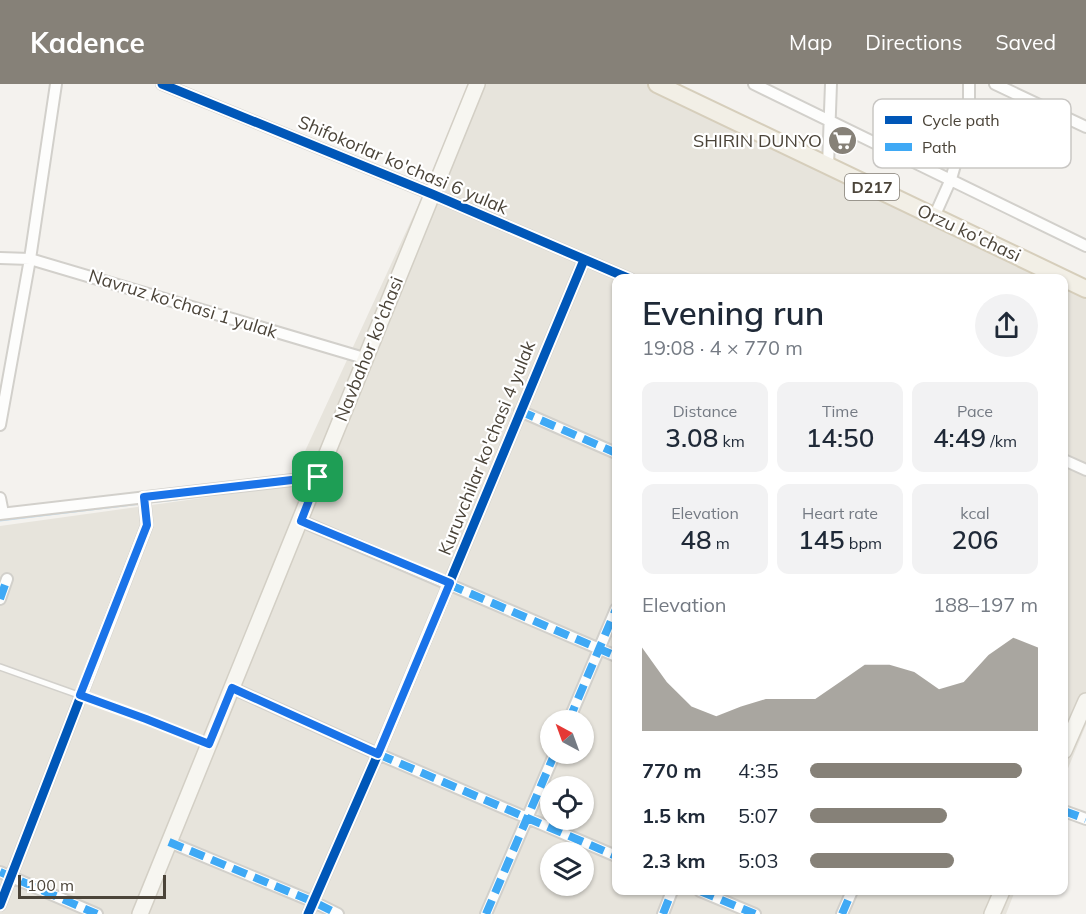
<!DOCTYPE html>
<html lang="en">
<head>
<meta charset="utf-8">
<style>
	body { margin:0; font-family:Mulish,sans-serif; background:#f2f2f3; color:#1f2937; height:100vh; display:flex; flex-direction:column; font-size:22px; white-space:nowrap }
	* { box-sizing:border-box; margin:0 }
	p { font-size:20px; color:#747a83 }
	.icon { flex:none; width:33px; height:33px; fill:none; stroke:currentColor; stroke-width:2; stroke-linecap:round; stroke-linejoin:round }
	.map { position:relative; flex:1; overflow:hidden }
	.details { position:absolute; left:612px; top:190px; width:456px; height:621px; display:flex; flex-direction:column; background:#fff; border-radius:12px; box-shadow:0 2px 4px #0004 }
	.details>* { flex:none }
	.needle { width:39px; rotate:319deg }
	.fabs { position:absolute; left:540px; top:626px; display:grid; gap:12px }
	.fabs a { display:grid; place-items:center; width:54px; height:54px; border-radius:50%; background:#fff; box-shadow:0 2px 4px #0004; font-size:30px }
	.scale { position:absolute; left:18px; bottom:15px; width:148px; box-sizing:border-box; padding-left:6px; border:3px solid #4b4439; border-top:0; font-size:16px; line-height:21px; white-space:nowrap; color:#4b4439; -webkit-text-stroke:4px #fff; paint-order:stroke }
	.pin { position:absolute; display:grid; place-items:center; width:51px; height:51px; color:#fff; margin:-26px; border-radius:12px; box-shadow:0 3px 9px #0006 }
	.round { display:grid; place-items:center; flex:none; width:63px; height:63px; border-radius:32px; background:#f2f2f3 }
	.summary { display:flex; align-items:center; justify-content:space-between; height:102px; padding:0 30px }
	h1 { font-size:33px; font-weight:600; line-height:45px }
	.metrics { display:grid; grid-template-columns:repeat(3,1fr); gap:9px; height:102px; padding:6px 30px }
	.metrics div { display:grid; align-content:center; border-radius:12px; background:#f2f2f3; text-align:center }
	.metrics b { font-size:26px; font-weight:600 }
	.metrics small { font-size:16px; font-weight:400 }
	.metrics p { font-size:16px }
	.chart { height:168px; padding:12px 30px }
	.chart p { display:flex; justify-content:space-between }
	.chart svg { width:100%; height:108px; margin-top:6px; fill:#868178; opacity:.7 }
	ul { padding:0 30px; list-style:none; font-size:20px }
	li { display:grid; grid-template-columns:96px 72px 1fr; align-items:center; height:45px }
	li i { height:15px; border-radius:8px; background:#868178 }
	header { display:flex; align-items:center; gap:36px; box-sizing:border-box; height:84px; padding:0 30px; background:#868178; color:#fff }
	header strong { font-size:28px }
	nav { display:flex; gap:33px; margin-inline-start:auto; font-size:21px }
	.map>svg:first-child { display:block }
	.residential { fill:#e7e4dc; fill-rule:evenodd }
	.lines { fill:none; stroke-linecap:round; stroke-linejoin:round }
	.stream { stroke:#c0ddf1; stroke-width:3 }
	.lane-casing { stroke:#d2d0cb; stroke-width:8 }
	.street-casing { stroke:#d2d0cb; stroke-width:14 }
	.secondary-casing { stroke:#d3cfc5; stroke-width:18 }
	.primary-casing { stroke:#d6cebb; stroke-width:20 }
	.lane { stroke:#fdfdfc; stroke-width:5 }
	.street { stroke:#fdfdfc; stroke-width:10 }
	.secondary { stroke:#f7f6f1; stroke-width:15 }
	.primary { stroke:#f2efe6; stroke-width:16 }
	.quiet { stroke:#3fa9f5; stroke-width:8; stroke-dasharray:15 8; stroke-linecap:butt }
	.cycleway-casing { stroke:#fff; stroke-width:13 }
	.cycleway { stroke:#0057b8; stroke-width:9 }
	.route-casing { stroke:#fff; stroke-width:12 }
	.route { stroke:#1a73e8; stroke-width:8 }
	.labels { text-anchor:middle; stroke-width:4.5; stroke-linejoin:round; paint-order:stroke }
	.shield { fill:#fff; stroke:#817c74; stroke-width:1.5 }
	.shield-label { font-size:16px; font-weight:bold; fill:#4b4439 }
	.poi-label { font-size:18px; fill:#4b4439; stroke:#fff; text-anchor:end }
	.street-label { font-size:18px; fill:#4b4439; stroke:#fff }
	.key { fill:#fff; stroke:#c9c7c4; stroke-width:1.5 }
	.key-label { font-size:16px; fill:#4b4439 }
</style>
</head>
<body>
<header>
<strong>Kadence</strong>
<nav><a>Map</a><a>Directions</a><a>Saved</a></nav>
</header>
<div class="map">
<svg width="1086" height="830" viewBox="0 0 1086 830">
	<rect width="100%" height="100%" fill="#f4f2ee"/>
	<!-- residential -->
	<path class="residential" d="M474,0H659L1086,205V641L1064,694V195H616V807H1015L1006,830H0V442L289,402ZM550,636H584V669H550ZM550,702H584V735H550ZM550,768H584V801H550Z"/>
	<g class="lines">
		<!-- stream -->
		<path class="stream" d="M148,418L177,415
			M0,436L141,419"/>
		<defs>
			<path id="lane" d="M0,583L146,635L207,660"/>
			<path id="street" d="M162,0L432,110L630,195
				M754,0L1086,162
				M995,0L1086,43
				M828,82L831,0
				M934,133L951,95L969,32V0
				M0,174L30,175L364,274
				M520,327L616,369
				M0,341L30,175L56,0
				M1064,376L1086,386
				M0,414L3,429
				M0,430L318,393
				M301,437L616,572
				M0,515L7,495
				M232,604L378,670L616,772
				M569,636L616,525
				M1064,727L1086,735
				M169,758L314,818L338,830
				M0,788L97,830
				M700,807L755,830
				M0,821L147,441L144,413
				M308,830L378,670L584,176
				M486,830L555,669
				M663,830L672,807
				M842,830L852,807"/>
			<path id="secondary" d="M1064,667L1086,617
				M140,830L477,0
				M992,830L1002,807"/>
			<path id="primary" d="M657,0L1086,205"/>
		</defs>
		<!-- lane casing -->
		<use href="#lane" class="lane-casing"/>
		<!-- street casing -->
		<use href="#street" class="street-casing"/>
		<!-- secondary casing -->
		<use href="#secondary" class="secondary-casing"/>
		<!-- primary casing -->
		<use href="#primary" class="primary-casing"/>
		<!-- lane -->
		<use href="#lane" class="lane"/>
		<!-- street -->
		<use href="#street" class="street"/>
		<!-- secondary -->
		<use href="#secondary" class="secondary"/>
		<!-- primary -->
		<use href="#primary" class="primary"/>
		<!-- quiet -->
		<path class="quiet" d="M520,327L616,369
			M301,437L616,572
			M0,515L7,495
			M232,604L378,670L616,772
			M569,636L616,525
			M1064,727L1086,735
			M169,758L314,818L338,830
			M0,788L97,830
			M700,807L755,830
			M486,830L555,669
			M663,830L672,807
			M842,830L852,807"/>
		<defs>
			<path id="cycleway" d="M162,0L432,110L630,195
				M0,821L147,441L144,413
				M308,830L378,670L584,176"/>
		</defs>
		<!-- cycleway casing -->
		<use href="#cycleway" class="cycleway-casing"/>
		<!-- cycleway -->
		<use href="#cycleway" class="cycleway"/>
	</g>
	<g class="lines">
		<defs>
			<path id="route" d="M318,393L301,437L450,499L378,670L232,604L209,660L146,635L80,611L147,441L144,413Z"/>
		</defs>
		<!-- route casing -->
		<use href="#route" class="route-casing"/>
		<!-- route -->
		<use href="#route" class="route"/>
	</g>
	<!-- icons -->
	<defs>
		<symbol id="supermarket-disc" viewBox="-11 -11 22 22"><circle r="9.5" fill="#868178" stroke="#fff"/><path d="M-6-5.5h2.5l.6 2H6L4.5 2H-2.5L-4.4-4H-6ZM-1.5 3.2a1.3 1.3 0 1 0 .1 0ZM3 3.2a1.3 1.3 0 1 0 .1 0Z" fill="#fff"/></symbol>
	</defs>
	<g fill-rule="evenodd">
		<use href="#supermarket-disc" x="826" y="40" width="33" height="33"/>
	</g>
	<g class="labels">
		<!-- shield labels -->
		<rect class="shield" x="845" y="90" width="54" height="26" rx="4.5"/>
		<g class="shield-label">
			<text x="872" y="109">D217</text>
		</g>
		<!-- poi labels -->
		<g class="poi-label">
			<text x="822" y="63">SHIRIN DUNYO</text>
		</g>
		<!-- street labels -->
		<g class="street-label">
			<text transform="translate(403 81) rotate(23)" y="6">Shifokorlar ko'chasi 6 yulak</text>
			<text transform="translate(969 149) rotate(25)" y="6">Orzu ko'chasi</text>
			<text transform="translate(183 220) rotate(17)" y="6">Navruz ko'chasi 1 yulak</text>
			<text transform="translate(369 265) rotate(-68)" y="6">Navbahor ko'chasi</text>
			<text transform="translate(487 364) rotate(-68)" y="6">Kuruvchilar ko'chasi 4 yulak</text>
		</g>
	</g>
	<!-- legend -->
	<rect x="873" y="15" width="198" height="69" rx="9" class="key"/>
	<rect x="885" y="32" width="27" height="8" fill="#0057b8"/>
	<rect x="885" y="59" width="27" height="8" fill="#3fa9f5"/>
	<g class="key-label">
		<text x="922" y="42">Cycle path</text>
		<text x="922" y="69">Path</text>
	</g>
</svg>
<div class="fabs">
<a><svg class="needle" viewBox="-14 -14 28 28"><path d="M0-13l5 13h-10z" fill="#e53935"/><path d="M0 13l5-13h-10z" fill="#747a83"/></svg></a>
<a><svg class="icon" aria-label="locate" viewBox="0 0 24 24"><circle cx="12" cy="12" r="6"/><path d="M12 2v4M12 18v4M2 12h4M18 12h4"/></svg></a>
<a><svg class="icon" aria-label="layers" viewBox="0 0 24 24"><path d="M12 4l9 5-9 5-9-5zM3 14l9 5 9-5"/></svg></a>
</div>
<div class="scale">100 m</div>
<div class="pin" style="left:318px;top:393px;background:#1e9e55"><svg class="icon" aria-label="arrive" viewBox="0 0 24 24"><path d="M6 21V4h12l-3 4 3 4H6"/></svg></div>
<section class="details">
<div class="summary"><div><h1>Evening run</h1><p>19:08 · 4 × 770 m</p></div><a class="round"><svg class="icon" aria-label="share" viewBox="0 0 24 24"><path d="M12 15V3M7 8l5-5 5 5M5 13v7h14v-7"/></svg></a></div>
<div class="metrics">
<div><p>Distance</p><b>3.08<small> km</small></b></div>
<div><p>Time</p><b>14:50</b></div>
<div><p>Pace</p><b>4:49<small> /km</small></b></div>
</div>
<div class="metrics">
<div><p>Elevation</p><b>48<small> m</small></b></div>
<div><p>Heart rate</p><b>145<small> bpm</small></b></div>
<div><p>kcal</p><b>206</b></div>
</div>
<div class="chart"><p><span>Elevation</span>188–197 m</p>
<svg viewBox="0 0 160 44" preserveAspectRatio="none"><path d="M0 44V10L10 24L20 34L30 38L40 34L50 31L60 31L70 31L80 24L90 17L100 17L110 20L120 27L130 24L140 13L150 6L160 10V44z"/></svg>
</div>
<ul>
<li><b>770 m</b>4:35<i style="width:93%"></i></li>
<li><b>1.5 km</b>5:07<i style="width:60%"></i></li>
<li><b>2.3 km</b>5:03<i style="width:63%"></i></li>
</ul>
</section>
</div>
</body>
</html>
